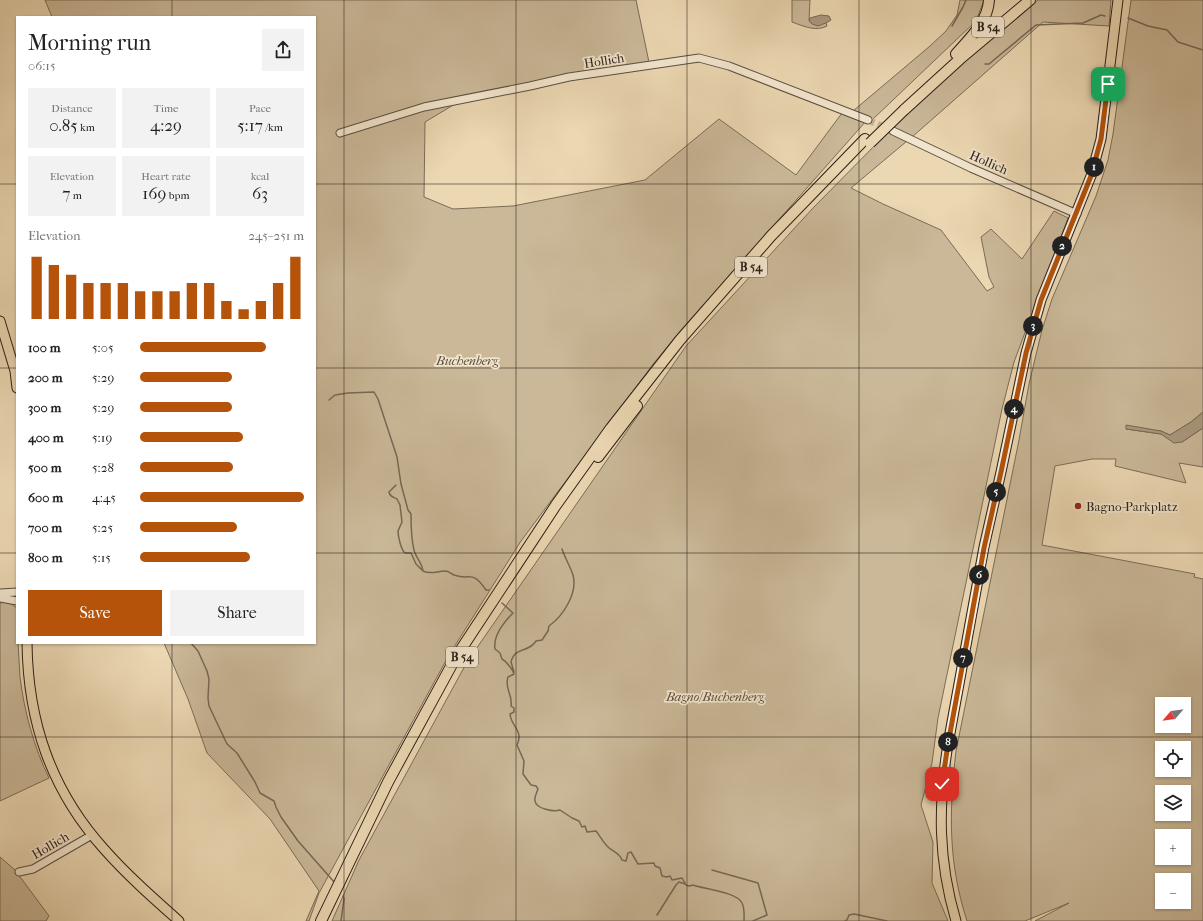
<!DOCTYPE html>
<html lang="en">
<head>
<meta charset="utf-8">
<style>
	body { margin:0; font-family:"IM FELL French Canon",serif; background:#f2f2f2; color:#222; height:100vh; display:flex; flex-direction:column; font-size:15px; white-space:nowrap }
	* { box-sizing:border-box; margin:0 }
	p { font-size:13px; color:#767676 }
	.icon { flex:none; width:22px; height:22px; fill:none; stroke:currentColor; stroke-width:2; stroke-linecap:round; stroke-linejoin:round }
	.map { position:relative; flex:1; overflow:hidden }
	.panel { position:absolute; left:16px; top:16px; width:300px; height:628px; display:flex; flex-direction:column; background:#fff; border-radius:0px; box-shadow:0 1px 3px #0004 }
	.panel>* { flex:none }
	.needle { width:26px; rotate:242deg }
	.fabs { position:absolute; left:1155px; top:697px; display:grid; gap:8px }
	.fabs a { display:grid; place-items:center; width:36px; height:36px; border-radius:0px; background:#fff; box-shadow:0 1px 3px #0004; font-size:20px }
	.pin { position:absolute; display:grid; place-items:center; width:34px; height:34px; color:#fff; margin:-17px; border-radius:8px; box-shadow:0 2px 6px #0006 }
	.km { position:absolute; width:20px; height:20px; margin:-10px; border-radius:50%; background:#222; color:#fff; font-size:11px; line-height:20px; text-align:center }
	.round { display:grid; place-items:center; flex:none; width:42px; height:42px; border-radius:0px; background:#f2f2f2 }
	.headline { display:flex; align-items:center; justify-content:space-between; height:68px; padding:0 12px }
	h1 { font-size:22px; font-weight:600; line-height:30px }
	.stats { display:grid; grid-template-columns:repeat(3,1fr); gap:6px; height:68px; padding:4px 12px }
	.stats div { display:grid; align-content:center; border-radius:0px; background:#f2f2f2; text-align:center }
	.stats b { font-size:17px; font-weight:600 }
	.stats small { font-size:11px; font-weight:400 }
	.stats p { font-size:11px }
	.chart { height:112px; padding:8px 12px }
	.chart p { display:flex; justify-content:space-between }
	.chart svg { width:100%; height:72px; margin-top:4px; stroke:#b45309; stroke-width:6 }
	.primary-button { display:flex; gap:8px; margin-top:auto; padding:8px 12px }
	.primary-button a { flex:1; height:46px; border-radius:0px; background:#b45309; color:#fff; font-size:16px; font-weight:600; line-height:46px; text-align:center }
	.primary-button a+a { background:#f2f2f2; color:#222 }
	ul { padding:0 12px; list-style:none; font-size:13px }
	li { display:grid; grid-template-columns:64px 48px 1fr; align-items:center; height:30px }
	li i { height:10px; border-radius:5px; background:#b45309 }
	.map>svg:first-child { display:block }
	.green { fill:#cab898; stroke:#7a6c58; fill-rule:evenodd }
	.water { fill:#a9987d; stroke:#766854 }
	.lines { fill:none; stroke-linecap:round; stroke-linejoin:round }
	.stream { stroke:#766854; stroke-width:1.5 }
	.minor-tunnel { stroke:#c4b293; stroke-width:7; stroke-dasharray:7 3.5; stroke-linecap:butt }
	.minor-casing { stroke:#5a4d3e; stroke-width:9 }
	.major-casing { stroke:#291f17; stroke-width:11 }
	.highway-casing { stroke:#291f17; stroke-width:12 }
	.minor { stroke:#f2e5cd; stroke-width:7 }
	.major { stroke:#ebd7b2; stroke-width:9 }
	.highway { stroke:#ebd7b2; stroke-width:10 }
	.highway-bridge-casing { stroke:#291f17; stroke-width:12; stroke-linecap:butt }
	.highway-bridge { stroke:#ebd7b2; stroke-width:10 }
	.route-casing { stroke:#fff; stroke-width:8 }
	.route { stroke:#b45309; stroke-width:5 }
	.grid { fill:none; stroke:#291f17; stroke-width:1; stroke-opacity:0.55 }
	.poi-dot { fill:#8f2418; stroke:#f2e5cd; stroke-width:1.5 }
	.labels { text-anchor:middle; stroke-width:3.5; stroke-linejoin:round; paint-order:stroke }
	.shield { fill:#f2e5cd; stroke:#655a4e; stroke-width:1 }
	.shield-label { font-size:12px; font-weight:bold; fill:#291f17 }
	.street-label { font-size:13px; fill:#291f17; stroke:#f2e5cd }
	.park-label { font-size:13px; font-style:italic; fill:#594d3e; stroke:#f2e5cd }
	.poi-label { font-size:13px; fill:#291f17; stroke:#f2e5cd; text-anchor:start }
</style>
</head>
<body>
<div class="map">
<svg width="1203" height="921" viewBox="0 0 1203 921">
	<rect width="100%" height="100%" fill="#ebd7b2"/>
	<filter id="stains"><feTurbulence type="fractalNoise" baseFrequency=".005" numOctaves="4"/><feColorMatrix values="0 0 0 0 .2 0 0 0 0 .09 0 0 0 0 .02 0 0 0 .5 -.17"/></filter>
	<radialGradient id="worn" r=".72"><stop offset=".6" stop-color="#630" stop-opacity="0"/><stop offset="1" stop-color="#630" stop-opacity=".3"/></radialGradient>
	<!-- green -->
	<path class="green" d="M45,0H636L650,67L569,77L455,104L425,122L424,197L453,209L513,206L645,180L719,119L796,175L842,113L867,120L682,329L654,363L521,541L449,655L319,893L309,921H306L319,891L270,819L207,753L188,699L164,643H315V17H52Z
		M792,0H810L809,20L820,25L822,23H826L827,26C816,32 803,26 792,22Z
		M960,0H984L976,21L872,120L853,111L930,46L946,31L957,15Z
		M1038,0H1111L1109,26L1043,22L912,137L892,128L972,52Z
		M1131,0H1203V412L1191,422L1170,435L1161,431L1126,429L1161,434L1182,442L1203,428V467L1179,463L1186,483L1115,466L1116,459H1092L1055,466L1042,545L1195,574L1194,577L1203,579V921H1035L1069,903L1025,921H967C948,862 949,812 956,751L1019,440L1029,384L1042,330L1052,299L1096,196L1108,160L1113,134ZM1162,704H1184V726H1162ZM1162,748H1184V770H1162ZM1162,792H1184V814H1162ZM1162,836H1184V858H1162ZM1162,880H1184V902H1162Z
		M888,132L907,141L851,188L883,204L941,230L987,291L994,287L989,277L981,237L991,229L1022,259L1054,211L1068,218L1014,362L1002,409L938,718L932,763L921,805L933,842L932,883L948,921H332L359,860L467,662L686,346L814,207Z
		M8,602L17,608V643H18C19,654 19,666 20,677C24,710 34,748 49,778L0,801V603Z
		M0,857L15,870L49,916L46,921H0Z"/>
	<!-- water -->
	<path class="water" d="M821,15L829,16L831,20C827,23 823,24 818,26L812,24L809,21L810,18Z
		M1203,412V428L1182,442L1174,443L1161,434L1126,429V425L1161,431L1170,435L1191,422Z"/>
	<g class="lines">
		<!-- stream -->
		<path class="stream" d="M1128,18L1148,26L1167,30L1178,42L1203,50
			M952,26L963,7L966,0
			M985,64H989L1036,25L1083,23L1101,15L1105,16
			M329,400L335,395L348,393L374,392L378,399L397,457L401,484L408,510L411,514C411,526 411,538 414,550C416,558 422,563 423,571C431,575 437,571 445,571C449,571 450,573 454,575C471,581 472,569 486,590H489
			M396,485L389,492C390,497 393,497 397,499L400,505L402,522L398,531C398,536 401,550 405,553H411L416,564L423,571
			M502,603L513,613C504,622 493,636 495,649L500,653L502,659C506,661 513,670 514,674L508,677C504,689 513,694 511,706L514,708V712L510,714C511,727 524,730 517,745L524,761L523,774L531,785L536,786L538,789C537,792 534,797 535,801C536,809 554,812 560,810L572,818L579,821L582,827L585,826L587,832L596,831C600,836 603,842 608,847C613,852 619,852 622,860L626,861L628,853L631,852L638,864L654,863L655,866L660,868L662,876L667,877L670,876L672,880L682,878L686,885L689,886L693,885C704,889 737,892 742,903C745,909 744,915 744,921
			M191,643L198,651L207,671L209,679L208,698L209,706L227,744L237,753L255,782L260,793L274,801L276,807L281,817L298,841L335,883
			M514,672L511,662C515,646 529,653 536,641L542,640L548,631L549,626C563,616 578,593 573,575C570,566 565,558 562,549
			M712,870L758,883L767,915L753,921
			M657,915L676,885L679,882L685,884
			M341,921L344,899L343,896
			M845,921L847,920L849,915L854,914L887,921"/>
		<!-- minor-tunnel -->
		<path class="minor-tunnel" d="M868,120L889,129"/>
		<defs>
			<path id="minor" d="M893,131L971,168L1077,214
				M340,133L424,107L530,86L569,77L699,58L729,66L868,120
				M0,593L17,592
				M0,598L17,601
				M19,872L33,869L92,835"/>
			<path id="major" d="M0,321L15,371L17,388
				M27,643C28,722 51,790 104,849C127,875 153,898 179,921
				M956,921C938,860 938,806 948,744L984,547L1001,472L1026,353L1041,300L1091,176L1101,139L1118,0"/>
			<path id="highway" d="M956,54C969,39 988,22 989,0
				M904,110L960,59L1030,0
				M598,457L637,406
				M321,921L388,782L456,657L556,505L611,428L680,340L771,236L865,139"/>
		</defs>
		<!-- minor casing -->
		<use href="#minor" class="minor-casing"/>
		<!-- major casing -->
		<use href="#major" class="major-casing"/>
		<!-- highway casing -->
		<use href="#highway" class="highway-casing"/>
		<!-- minor -->
		<use href="#minor" class="minor"/>
		<!-- major -->
		<use href="#major" class="major"/>
		<!-- highway -->
		<use href="#highway" class="highway"/>
		<defs>
			<path id="highway-bridge" d="M870,143L904,110"/>
		</defs>
		<!-- highway-bridge casing -->
		<use href="#highway-bridge" class="highway-bridge-casing"/>
		<!-- highway-bridge -->
		<use href="#highway-bridge" class="highway-bridge"/>
	</g>
	<g class="lines">
		<defs>
			<path id="route" d="M942,784L948,744L984,548L1001,472L1026,353L1041,300L1091,176L1101,139L1108,84"/>
		</defs>
		<!-- route casing -->
		<use href="#route" class="route-casing"/>
		<!-- route -->
		<use href="#route" class="route"/>
	</g>
	<!-- grid -->
	<path class="grid" d="M172,0V17M344,0V921M516,0V921M687,0V921M859,0V921M1031,0V921M0,184H17M315,184H1203M0,368H17M315,368H1203M0,553H17M315,553H1203M172,643V921M0,737H1203"/>
	<!-- markers -->
	<circle class="poi-dot" cx="1078" cy="506" r="4"/>
	<g class="labels">
		<!-- shield labels -->
		<g class="shield">
			<rect x="972" y="17" width="32" height="20" rx="3"/>
			<rect x="735" y="257" width="32" height="20" rx="3"/>
			<rect x="446" y="647" width="32" height="20" rx="3"/>
		</g>
		<g class="shield-label">
			<text x="988" y="31">B 54</text>
			<text x="751" y="271">B 54</text>
			<text x="462" y="661">B 54</text>
		</g>
		<!-- street labels -->
		<g class="street-label">
			<text transform="translate(604 60) rotate(-9)" y="5">Hollich</text>
			<text transform="translate(989 162) rotate(24)" y="5">Hollich</text>
			<text transform="translate(50 845) rotate(-30)" y="5">Hollich</text>
		</g>
		<!-- park labels -->
		<g class="park-label">
			<text x="467" y="365">Buchenberg</text>
			<text x="715" y="701">Bagno/Buchenberg</text>
		</g>
		<!-- poi labels -->
		<g class="poi-label">
			<text x="1086" y="511">Bagno-Parkplatz</text>
		</g>
	</g>
	<rect width="100%" height="100%" filter="url(#stains)"/>
	<rect width="100%" height="100%" fill="url(#worn)"/>
</svg>
<div class="fabs">
<a><svg class="needle" viewBox="-14 -14 28 28"><path d="M0-13l5 13h-10z" fill="#e53935"/><path d="M0 13l5-13h-10z" fill="#767676"/></svg></a>
<a><svg class="icon" aria-label="locate" viewBox="0 0 24 24"><circle cx="12" cy="12" r="6"/><path d="M12 2v4M12 18v4M2 12h4M18 12h4"/></svg></a>
<a><svg class="icon" aria-label="layers" viewBox="0 0 24 24"><path d="M12 4l9 5-9 5-9-5zM3 14l9 5 9-5"/></svg></a>
<a>+</a>
<a>−</a>
</div>
<div class="pin" style="left:1108px;top:84px;background:#1e9e55"><svg class="icon" aria-label="arrive" viewBox="0 0 24 24"><path d="M6 21V4h12l-3 4 3 4H6"/></svg></div>
<div class="pin" style="left:942px;top:784px;background:#d93025"><svg class="icon" aria-label="check" viewBox="0 0 24 24"><path d="M5 12l5 5 9-10"/></svg></div>
<b class="km" style="left:1094px;top:167px">1</b>
<b class="km" style="left:1062px;top:246px">2</b>
<b class="km" style="left:1033px;top:326px">3</b>
<b class="km" style="left:1014px;top:409px">4</b>
<b class="km" style="left:996px;top:492px">5</b>
<b class="km" style="left:979px;top:575px">6</b>
<b class="km" style="left:963px;top:658px">7</b>
<b class="km" style="left:948px;top:742px">8</b>
<section class="panel">
<div class="headline"><div><h1>Morning run</h1><p>06:15</p></div><a class="round"><svg class="icon" aria-label="share" viewBox="0 0 24 24"><path d="M12 15V3M7 8l5-5 5 5M5 13v7h14v-7"/></svg></a></div>
<div class="stats">
<div><p>Distance</p><b>0.85<small> km</small></b></div>
<div><p>Time</p><b>4:29</b></div>
<div><p>Pace</p><b>5:17<small> /km</small></b></div>
</div>
<div class="stats">
<div><p>Elevation</p><b>7<small> m</small></b></div>
<div><p>Heart rate</p><b>169<small> bpm</small></b></div>
<div><p>kcal</p><b>63</b></div>
</div>
<div class="chart"><p><span>Elevation</span>245–251 m</p>
<svg viewBox="0 0 160 44" preserveAspectRatio="none"><path d="M5 44V6M15 44V11M25 44V17M35 44V22M45 44V22M55 44V22M65 44V27M75 44V27M85 44V27M95 44V22M105 44V22M115 44V33M125 44V38M135 44V33M145 44V22M155 44V6"/></svg>
</div>
<ul>
<li><b>100 m</b>5:05<i style="width:77%"></i></li>
<li><b>200 m</b>5:29<i style="width:56%"></i></li>
<li><b>300 m</b>5:29<i style="width:56%"></i></li>
<li><b>400 m</b>5:19<i style="width:63%"></i></li>
<li><b>500 m</b>5:28<i style="width:57%"></i></li>
<li><b>600 m</b>4:45<i style="width:100%"></i></li>
<li><b>700 m</b>5:25<i style="width:59%"></i></li>
<li><b>800 m</b>5:15<i style="width:67%"></i></li>
</ul>
<div class="primary-button"><a>Save</a><a>Share</a></div>
</section>
</div>
</body>
</html>
